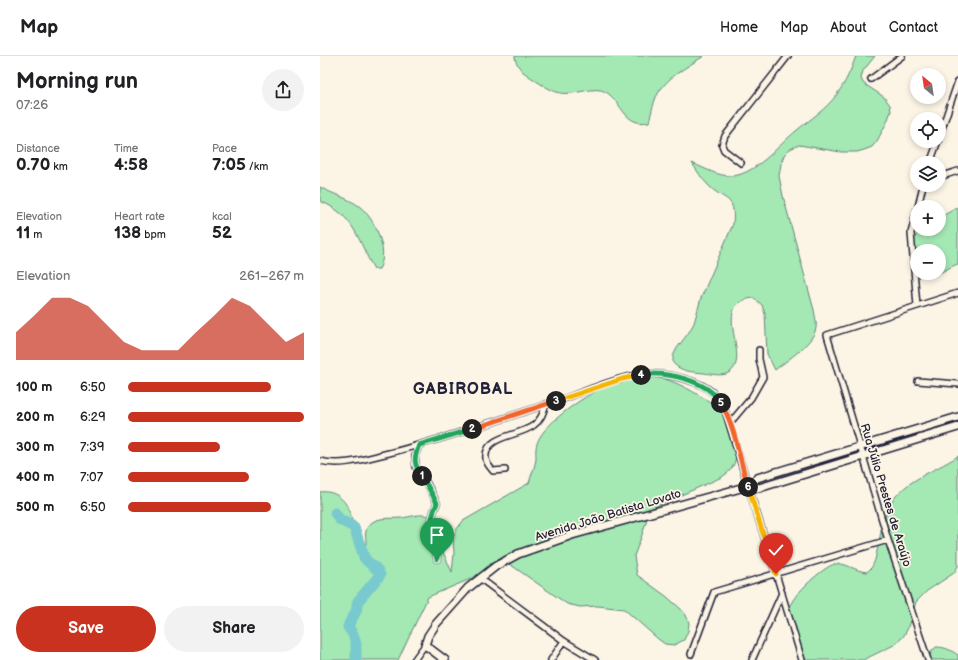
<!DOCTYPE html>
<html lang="en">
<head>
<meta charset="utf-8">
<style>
	body { margin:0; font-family:"Balsamiq Sans",sans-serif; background:#f2f2f2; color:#202124; height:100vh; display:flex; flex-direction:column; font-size:15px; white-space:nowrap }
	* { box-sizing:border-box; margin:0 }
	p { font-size:13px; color:#757577 }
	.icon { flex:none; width:22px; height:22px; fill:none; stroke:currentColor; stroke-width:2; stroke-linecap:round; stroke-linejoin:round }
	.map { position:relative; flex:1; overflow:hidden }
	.drawer { display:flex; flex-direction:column; background:#fff; width:320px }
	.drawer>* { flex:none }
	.needle { width:26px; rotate:331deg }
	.fabs { position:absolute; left:590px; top:12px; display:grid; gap:8px }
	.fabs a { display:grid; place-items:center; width:36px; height:36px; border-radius:50%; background:#fff; box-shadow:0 2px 6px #0003; font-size:20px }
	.pin { position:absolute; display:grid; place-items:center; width:34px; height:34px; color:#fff; margin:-41px -17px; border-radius:50% 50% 50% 0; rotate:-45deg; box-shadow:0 0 4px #0007 }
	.pin .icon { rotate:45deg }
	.km { position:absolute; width:20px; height:20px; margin:-10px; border-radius:50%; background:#222; color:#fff; font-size:11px; line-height:20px; text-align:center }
	.round { display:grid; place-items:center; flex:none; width:42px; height:42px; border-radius:21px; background:#f2f2f2 }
	.headline { display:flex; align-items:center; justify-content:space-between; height:68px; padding:0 16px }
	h1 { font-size:22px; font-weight:800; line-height:30px }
	.figures { display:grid; grid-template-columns:repeat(3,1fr); gap:6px; height:68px; padding:4px 16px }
	.figures div { display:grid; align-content:center }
	.figures b { font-size:17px; font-weight:800 }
	.figures small { font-size:11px; font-weight:400 }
	.figures p { font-size:11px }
	.chart { height:112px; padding:8px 16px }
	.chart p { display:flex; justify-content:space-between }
	.chart svg { width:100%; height:72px; margin-top:4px; fill:#c8321e; opacity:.7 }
	.button { display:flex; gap:8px; margin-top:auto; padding:8px 16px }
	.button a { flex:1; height:46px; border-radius:24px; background:#c8321e; color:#fff; font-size:16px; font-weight:800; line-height:46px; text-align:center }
	.button a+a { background:#f2f2f2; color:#202124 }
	ul { padding:0 16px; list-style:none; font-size:13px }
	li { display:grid; grid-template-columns:64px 48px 1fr; align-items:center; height:30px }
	li i { height:10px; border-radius:5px; background:#c8321e }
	header { display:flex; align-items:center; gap:24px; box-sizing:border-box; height:56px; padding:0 20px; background:#fff; border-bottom:1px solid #e0e0e0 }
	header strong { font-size:19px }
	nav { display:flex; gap:22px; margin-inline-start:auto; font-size:14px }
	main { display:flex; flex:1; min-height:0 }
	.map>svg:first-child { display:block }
	.green { fill:#a4e8b4; stroke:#638578 }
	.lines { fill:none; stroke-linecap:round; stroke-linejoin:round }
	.river { stroke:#79cacf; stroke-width:11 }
	.street-casing { stroke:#22223b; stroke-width:8 }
	.secondary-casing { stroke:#22223b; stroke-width:10 }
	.street { stroke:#fcf5e5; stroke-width:5 }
	.secondary { stroke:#fcf5e5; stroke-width:7 }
	.split-1-casing { stroke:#fff; stroke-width:8 }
	.split-2-casing { stroke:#fff; stroke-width:8 }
	.split-3-casing { stroke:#fff; stroke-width:8 }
	.split-4-casing { stroke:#fff; stroke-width:8 }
	.split-5-casing { stroke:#fff; stroke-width:8 }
	.split-6-casing { stroke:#fff; stroke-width:8 }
	.split-7-casing { stroke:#fff; stroke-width:8 }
	.split-1 { stroke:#22a559; stroke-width:5 }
	.split-2 { stroke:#22a559; stroke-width:5 }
	.split-3 { stroke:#f0652b; stroke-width:5 }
	.split-4 { stroke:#f5b400; stroke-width:5 }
	.split-5 { stroke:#22a559; stroke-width:5 }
	.split-6 { stroke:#f0652b; stroke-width:5 }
	.split-7 { stroke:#f5b400; stroke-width:5 }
	.labels { text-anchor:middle; stroke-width:3.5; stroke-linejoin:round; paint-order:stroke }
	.street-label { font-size:12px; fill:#22223b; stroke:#fcf5e5 }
	.district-label { font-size:16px; font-weight:bold; letter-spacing:1px; fill:#22223b; stroke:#fcf5e5 }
</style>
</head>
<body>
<header>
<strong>Map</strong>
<nav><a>Home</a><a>Map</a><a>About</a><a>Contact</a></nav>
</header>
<main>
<section class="drawer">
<div class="headline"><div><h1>Morning run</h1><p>07:26</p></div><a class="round"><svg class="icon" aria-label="share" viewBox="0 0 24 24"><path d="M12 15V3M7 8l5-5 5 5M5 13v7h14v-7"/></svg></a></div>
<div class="figures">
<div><p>Distance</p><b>0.70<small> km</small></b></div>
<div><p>Time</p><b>4:58</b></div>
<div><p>Pace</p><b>7:05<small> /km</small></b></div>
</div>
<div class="figures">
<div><p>Elevation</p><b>11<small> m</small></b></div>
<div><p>Heart rate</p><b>138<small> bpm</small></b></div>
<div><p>kcal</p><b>52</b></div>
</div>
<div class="chart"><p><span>Elevation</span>261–267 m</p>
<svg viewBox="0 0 160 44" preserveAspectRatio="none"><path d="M0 44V27L10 17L20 6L30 6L40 11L50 22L60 33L70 38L80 38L90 38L100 27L110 17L120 6L130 11L140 22L150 33L160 27V44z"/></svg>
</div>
<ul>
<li><b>100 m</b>6:50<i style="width:81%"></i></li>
<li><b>200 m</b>6:29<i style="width:100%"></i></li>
<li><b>300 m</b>7:39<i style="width:52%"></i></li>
<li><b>400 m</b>7:07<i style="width:69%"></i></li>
<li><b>500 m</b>6:50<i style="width:81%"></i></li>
</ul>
<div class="button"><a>Save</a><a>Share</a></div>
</section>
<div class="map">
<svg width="638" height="604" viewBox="0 0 638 604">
	<rect width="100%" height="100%" fill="#fcf5e5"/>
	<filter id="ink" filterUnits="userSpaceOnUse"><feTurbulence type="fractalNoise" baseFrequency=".025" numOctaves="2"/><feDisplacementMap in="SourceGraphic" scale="8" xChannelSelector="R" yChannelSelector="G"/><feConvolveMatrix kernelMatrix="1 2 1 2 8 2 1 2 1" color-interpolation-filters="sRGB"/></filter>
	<g filter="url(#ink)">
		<!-- green -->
		<path class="green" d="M195,0H384C366,12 346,21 336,41C333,49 331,58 329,66C304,71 303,47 286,36C275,29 254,40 240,37C230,35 211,22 202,15C199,11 195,6 195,0Z
			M536,0H555L543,15L541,22L543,27L564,41L570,49L571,55L567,66L557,85L552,91L544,94L537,96H521L479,89L470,93L464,99L461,108L459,120L463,140L494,254C495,260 497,267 496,272C493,288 467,304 455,314L447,298L445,258L442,249L434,242C386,246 437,307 406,318C400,320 391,318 384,317C373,316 361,316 353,307V300L357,292L369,276L374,267L381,242L413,168C416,138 404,146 388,129C382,123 377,115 372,107C386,113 403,123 418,119C440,113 459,89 476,75C490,63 507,53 517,38C526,26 531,14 536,0Z
			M0,131C12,138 28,142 39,150C54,161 70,195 59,213H54C37,184 36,160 0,145Z
			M638,151V208C625,212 611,227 598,217H619V195H597V216L593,183C602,172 605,173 619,173V162Z
			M327,319C356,322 381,341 405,355C409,369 421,397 413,410C411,415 406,418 402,421L330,453L322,479L314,500L317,519L346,540L361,553L366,559L369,567L368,575L364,584L354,589L345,588L338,583L304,553L278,550L260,551L247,548L188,507L108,541L78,604H0V436C15,434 24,443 30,455L40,504C42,500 45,492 46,487C46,481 44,475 49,469C57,460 71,463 81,462C91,461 99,457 109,460L112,467L114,476L132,516L134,498L133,482L136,474L143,465L209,427C211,419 215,411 216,403C216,397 215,391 218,385C225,366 270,336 288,329C301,324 314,321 327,319Z
			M638,400V510L634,517L607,535L596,546L587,574L583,581L574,589L543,604H482L469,556C469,554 469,552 470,550C473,539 504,510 515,508C525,506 535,515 547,516L552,511L555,504C559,488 561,469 568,453C580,425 614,416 638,400Z
			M616,591C625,591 631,594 638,599V604H609L611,596Z"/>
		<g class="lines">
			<!-- river -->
			<path class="river" d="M15,457L20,464L34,471L44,501C48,509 58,510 60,519L38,545C36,549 38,551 36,555C34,561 29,565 28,571L33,578L36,588V604"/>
			<defs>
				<path id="street" d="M551,23L582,0
					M619,81L638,25
					M421,107L404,94L402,89L405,80L468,0
					M610,107L618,85
					M619,121L638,115
					M598,151L603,129
					M597,250L591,177L597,154
					M598,325L638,328
					M410,367L431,342L443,321L439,303V294
					M99,389L95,400L96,411L105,424L117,447C114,454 111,463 111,471C111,482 117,492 117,503
					M0,405C22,411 47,402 69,397C129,382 187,361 246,342C268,334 301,320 324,318C343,317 372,322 388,333C396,338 401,346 405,354L428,430L456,518L482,604
					M185,414L173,415C169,410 165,406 166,399C167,379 201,380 214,369C221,364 223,357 226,348
					M161,523L244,585L275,604
					M371,598L394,536L568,484
					M94,604L105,589
					M231,604L244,585
					M432,604L462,537
					M608,604L568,484L507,279L638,237"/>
				<path id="secondary" d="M428,430L437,422L638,361
					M125,604L105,589L108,580L116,568L148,532L176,510L198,498L252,479L428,430L439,432L638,371"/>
			</defs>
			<!-- street casing -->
			<use href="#street" class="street-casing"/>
			<!-- secondary casing -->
			<use href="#secondary" class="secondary-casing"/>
			<!-- street -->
			<use href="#street" class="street"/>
			<!-- secondary -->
			<use href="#secondary" class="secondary"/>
		</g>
	</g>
	<g class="lines" filter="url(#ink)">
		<defs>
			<path id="split-1" d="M102,420L117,447C114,454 111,463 111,471C111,482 117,492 117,503"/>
			<path id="split-2" d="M102,420C93,408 94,402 99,389L152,373"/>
			<path id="split-3" d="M152,373L236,345"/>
			<path id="split-4" d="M236,345L302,323L321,319"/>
			<path id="split-5" d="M321,319C346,315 387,324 401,347"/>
			<path id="split-6" d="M401,347C415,370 420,405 428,431"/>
			<path id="split-7" d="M428,431L456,518"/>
		</defs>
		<!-- split-1 casing -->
		<use href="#split-1" class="split-1-casing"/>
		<!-- split-2 casing -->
		<use href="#split-2" class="split-2-casing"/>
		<!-- split-3 casing -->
		<use href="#split-3" class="split-3-casing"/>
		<!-- split-4 casing -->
		<use href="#split-4" class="split-4-casing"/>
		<!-- split-5 casing -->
		<use href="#split-5" class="split-5-casing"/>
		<!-- split-6 casing -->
		<use href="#split-6" class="split-6-casing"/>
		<!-- split-7 casing -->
		<use href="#split-7" class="split-7-casing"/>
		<!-- split-1 -->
		<use href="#split-1" class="split-1"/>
		<!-- split-2 -->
		<use href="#split-2" class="split-2"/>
		<!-- split-3 -->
		<use href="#split-3" class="split-3"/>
		<!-- split-4 -->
		<use href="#split-4" class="split-4"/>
		<!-- split-5 -->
		<use href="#split-5" class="split-5"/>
		<!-- split-6 -->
		<use href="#split-6" class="split-6"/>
		<!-- split-7 -->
		<use href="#split-7" class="split-7"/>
	</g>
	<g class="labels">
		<!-- street labels -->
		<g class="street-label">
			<text transform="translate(566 439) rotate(73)" y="4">Rua Júlio Prestes de Araújo</text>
			<text transform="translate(288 459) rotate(-17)" y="4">Avenida João Batista Lovato</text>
		</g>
		<!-- district labels -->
		<g class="district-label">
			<text x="143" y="338">GABIROBAL</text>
		</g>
	</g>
</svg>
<div class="fabs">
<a><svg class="needle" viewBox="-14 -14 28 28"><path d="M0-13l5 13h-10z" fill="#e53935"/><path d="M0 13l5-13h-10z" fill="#757577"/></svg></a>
<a><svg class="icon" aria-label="locate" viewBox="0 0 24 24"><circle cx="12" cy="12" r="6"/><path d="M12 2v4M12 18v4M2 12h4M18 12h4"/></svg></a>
<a><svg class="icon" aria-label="layers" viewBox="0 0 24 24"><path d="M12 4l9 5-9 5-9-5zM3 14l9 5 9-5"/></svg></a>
<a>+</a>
<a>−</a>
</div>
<div class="pin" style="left:117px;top:503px;background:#1e9e55"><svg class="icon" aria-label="arrive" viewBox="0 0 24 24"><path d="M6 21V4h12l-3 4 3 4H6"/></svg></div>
<div class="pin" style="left:456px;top:518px;background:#d93025"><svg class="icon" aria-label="check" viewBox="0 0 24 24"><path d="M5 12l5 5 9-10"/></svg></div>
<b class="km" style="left:102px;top:420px">1</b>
<b class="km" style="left:152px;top:373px">2</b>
<b class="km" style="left:236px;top:345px">3</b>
<b class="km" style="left:321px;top:319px">4</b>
<b class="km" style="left:401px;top:347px">5</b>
<b class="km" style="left:428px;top:431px">6</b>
</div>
</main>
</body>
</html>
